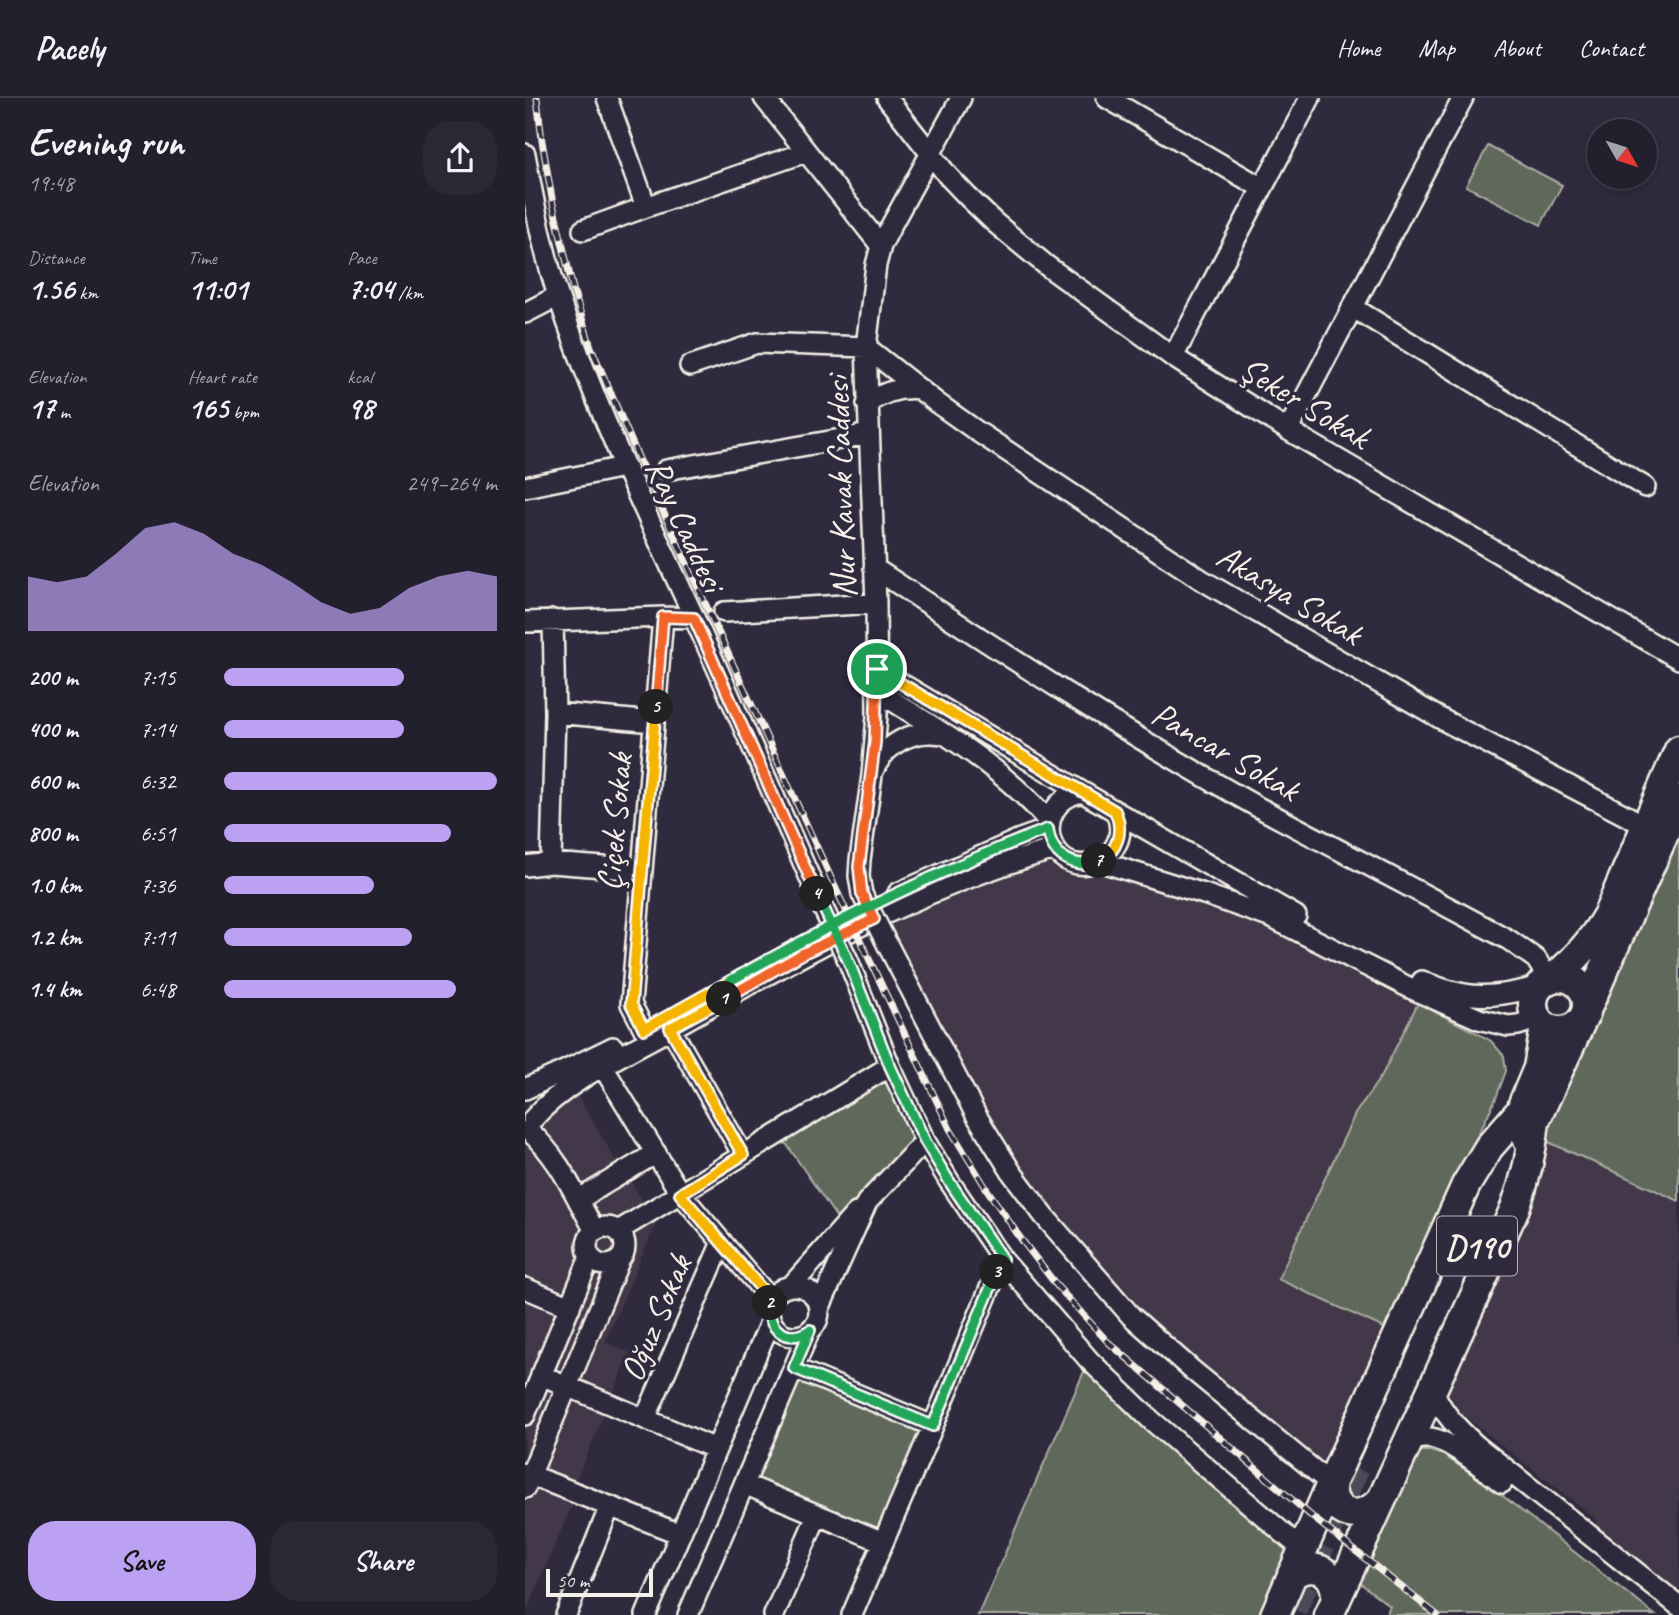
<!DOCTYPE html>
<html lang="en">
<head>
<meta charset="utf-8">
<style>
	body { margin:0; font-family:Caveat,sans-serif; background:#2b2836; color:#f1f3f6; height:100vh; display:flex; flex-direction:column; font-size:26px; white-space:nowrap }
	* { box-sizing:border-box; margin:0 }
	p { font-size:23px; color:#a3a3aa }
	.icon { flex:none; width:38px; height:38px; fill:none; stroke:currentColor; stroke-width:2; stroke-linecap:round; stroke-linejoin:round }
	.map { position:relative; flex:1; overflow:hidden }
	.sheet { display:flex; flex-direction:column; background:#23202e; width:525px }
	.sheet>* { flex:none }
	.needle { width:46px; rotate:129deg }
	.buttons { position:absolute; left:1062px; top:21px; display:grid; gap:14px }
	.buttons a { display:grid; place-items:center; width:70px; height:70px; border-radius:50%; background:#23202e; box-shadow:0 4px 10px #0003,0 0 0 2px #403e4a; font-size:35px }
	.scale { position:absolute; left:21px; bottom:18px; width:107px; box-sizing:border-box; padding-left:7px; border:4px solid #f4f1e8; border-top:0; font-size:19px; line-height:24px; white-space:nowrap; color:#f4f1e8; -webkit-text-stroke:5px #2f2a3d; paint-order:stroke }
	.pin { position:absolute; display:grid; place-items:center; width:60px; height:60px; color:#fff; margin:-30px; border:4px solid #fff; border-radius:50%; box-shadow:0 2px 7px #0007 }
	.km { position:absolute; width:35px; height:35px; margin:-18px; border-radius:50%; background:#222; color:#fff; font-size:19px; line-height:35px; text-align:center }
	.round { display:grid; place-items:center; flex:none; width:74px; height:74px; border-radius:28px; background:#2b2836 }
	.head { display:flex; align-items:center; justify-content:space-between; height:119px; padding:0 28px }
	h1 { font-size:38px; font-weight:700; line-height:52px }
	.stats { display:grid; grid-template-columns:repeat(3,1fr); gap:10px; height:119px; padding:7px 28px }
	.stats div { display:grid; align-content:center }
	.stats b { font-size:30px; font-weight:700 }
	.stats small { font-size:19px; font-weight:400 }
	.stats p { font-size:19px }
	.chart { height:196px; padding:14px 28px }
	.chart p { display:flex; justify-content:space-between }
	.chart svg { width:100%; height:126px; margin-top:7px; fill:#bca0f2; opacity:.7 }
	.primary-button { display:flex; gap:14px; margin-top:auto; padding:14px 28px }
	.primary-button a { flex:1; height:80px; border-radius:28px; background:#bca0f2; color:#111; font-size:28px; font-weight:700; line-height:80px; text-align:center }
	.primary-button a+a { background:#2b2836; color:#f1f3f6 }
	ul { padding:0 28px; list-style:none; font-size:23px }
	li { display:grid; grid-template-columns:112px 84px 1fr; align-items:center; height:52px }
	li i { height:18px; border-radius:9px; background:#bca0f2 }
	header { display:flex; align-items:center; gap:42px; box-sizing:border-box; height:98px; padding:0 35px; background:#23202e; border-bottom:2px solid #403e4a }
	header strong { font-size:33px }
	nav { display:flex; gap:38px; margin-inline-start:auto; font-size:24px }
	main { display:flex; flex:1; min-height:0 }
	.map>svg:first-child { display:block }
	.built { fill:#433849 }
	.green { fill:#61685b; stroke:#aaaca2; stroke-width:2 }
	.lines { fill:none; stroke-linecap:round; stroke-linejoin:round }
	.highway-tunnel { stroke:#4d4857; stroke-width:28; stroke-dasharray:28 14; stroke-linecap:butt }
	.minor-casing { stroke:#f4f1e8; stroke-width:24 }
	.highway-casing { stroke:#f4f1e8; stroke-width:33 }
	.minor { stroke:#2f2a3d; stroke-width:19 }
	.highway { stroke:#2f2a3d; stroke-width:28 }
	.rail-casing { stroke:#f4f1e8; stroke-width:7 }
	.rail { stroke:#2f2a3d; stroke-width:4.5; stroke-dasharray:13; stroke-linecap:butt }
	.minor-bridge-casing { stroke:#f4f1e8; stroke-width:24; stroke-linecap:butt }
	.minor-bridge { stroke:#2f2a3d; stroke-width:19 }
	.split-1-casing { stroke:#fff; stroke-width:14 }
	.split-2-casing { stroke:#fff; stroke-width:14 }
	.split-3-casing { stroke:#fff; stroke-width:14 }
	.split-4-casing { stroke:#fff; stroke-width:14 }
	.split-5-casing { stroke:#fff; stroke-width:14 }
	.split-6-casing { stroke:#fff; stroke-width:14 }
	.split-7-casing { stroke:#fff; stroke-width:14 }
	.split-8-casing { stroke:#fff; stroke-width:14 }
	.split-1 { stroke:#f0652b; stroke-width:9 }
	.split-2 { stroke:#f5b400; stroke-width:9 }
	.split-3 { stroke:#22a559; stroke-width:9 }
	.split-4 { stroke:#22a559; stroke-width:9 }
	.split-5 { stroke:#f0652b; stroke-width:9 }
	.split-6 { stroke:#f5b400; stroke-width:9 }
	.split-7 { stroke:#22a559; stroke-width:9 }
	.split-8 { stroke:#f5b400; stroke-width:9 }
	.labels { text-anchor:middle; stroke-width:7; stroke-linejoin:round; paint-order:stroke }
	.shield { fill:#2f2a3d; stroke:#b9b5b5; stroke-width:2 }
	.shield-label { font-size:33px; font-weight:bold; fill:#f4f1e8 }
	.street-label { font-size:35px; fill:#f4f1e8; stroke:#2f2a3d }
</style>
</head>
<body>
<header>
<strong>Pacely</strong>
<nav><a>Home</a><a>Map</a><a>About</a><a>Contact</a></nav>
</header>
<main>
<section class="sheet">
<div class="head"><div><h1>Evening run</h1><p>19:48</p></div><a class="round"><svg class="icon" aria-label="share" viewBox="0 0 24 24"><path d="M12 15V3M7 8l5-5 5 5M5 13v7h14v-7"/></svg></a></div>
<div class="stats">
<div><p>Distance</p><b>1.56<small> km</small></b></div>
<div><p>Time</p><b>11:01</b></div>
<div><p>Pace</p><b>7:04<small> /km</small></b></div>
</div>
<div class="stats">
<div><p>Elevation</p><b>17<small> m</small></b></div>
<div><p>Heart rate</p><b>165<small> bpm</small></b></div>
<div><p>kcal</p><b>98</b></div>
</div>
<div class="chart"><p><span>Elevation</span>249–264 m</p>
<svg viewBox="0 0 160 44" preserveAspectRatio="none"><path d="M0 44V25L10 27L20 25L30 17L40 8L50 6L60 10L70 17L80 21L90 27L100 34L110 38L120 36L130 29L140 25L150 23L160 25V44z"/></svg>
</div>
<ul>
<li><b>200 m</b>7:15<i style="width:66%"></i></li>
<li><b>400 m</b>7:14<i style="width:66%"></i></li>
<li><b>600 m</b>6:32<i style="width:100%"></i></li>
<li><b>800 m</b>6:51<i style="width:83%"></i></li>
<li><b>1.0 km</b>7:36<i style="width:55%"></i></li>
<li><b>1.2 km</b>7:11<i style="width:69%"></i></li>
<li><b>1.4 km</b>6:48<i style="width:85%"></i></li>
</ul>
<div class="primary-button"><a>Save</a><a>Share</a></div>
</section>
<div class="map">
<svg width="1154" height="1517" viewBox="0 0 1154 1517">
	<rect width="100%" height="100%" fill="#2f2a3d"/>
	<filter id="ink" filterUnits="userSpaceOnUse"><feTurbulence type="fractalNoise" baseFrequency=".0143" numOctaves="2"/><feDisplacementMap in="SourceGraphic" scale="14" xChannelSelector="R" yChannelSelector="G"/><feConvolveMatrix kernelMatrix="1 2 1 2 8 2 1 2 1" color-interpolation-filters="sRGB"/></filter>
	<g filter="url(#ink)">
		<!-- built -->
		<path class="built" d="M530,751L679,796L897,896L857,977L830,1016L753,1180L863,1232L797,1379L666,1271L520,1119L349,821Z
			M47,988L98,1075L100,1074L131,1125L80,1244L105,1255L47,1392L52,1395L0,1517V1035Z
			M1018,1042L1154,1103V1508L1064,1437L1072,1422L945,1322L935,1313L924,1296L922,1282Z"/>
		<!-- green -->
		<path class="green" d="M963,48L1037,87L1016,127L941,88Z
			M1154,729V1103L1019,1042L1020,1024Z
			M893,905L948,933L966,943L979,958L981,973L971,1000L921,1103L863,1232L753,1181L830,1016L857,977Z
			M365,968L400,1043L318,1129L254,1035Z
			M564,1262L769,1445L739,1517H453Z
			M269,1270L408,1328L358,1444L219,1386Z
			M890,1353H905L918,1357L965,1388L1130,1517H861L865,1508L831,1482Z"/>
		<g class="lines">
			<!-- highway-tunnel -->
			<path class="highway-tunnel" d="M768,1511L832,1366"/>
			<defs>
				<path id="minor" d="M82,0L121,109L281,54
					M239,0L356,148
					M362,0L423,78L443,99L469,124L522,168L648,259L763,332L1154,561
					M582,0L737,90
					M0,56C9,104 18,154 34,200C70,310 120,413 168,517C213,615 256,714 299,812
					M58,132L121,109
					M827,209L1120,389
					M0,215L33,198
					M648,259L785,0
					M165,268L232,245L341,249L412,305L453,334L677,482L795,551L920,623L1121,728
					M342,306C358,294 374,289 394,291
					M763,332L938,0
					M141,372L344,336
					M0,389L99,369
					M349,470C474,553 600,635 731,708C815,753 900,796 984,842L1011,861L1024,881
					M199,514L351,505
					M0,524L138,519L169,520
					M352,571L559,695
					M352,593C413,632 477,668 524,724
					M30,615L129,624
					M348,673C361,645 387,631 417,636
					M553,695H559L590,713C596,725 597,738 589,750C584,757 577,763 568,765C522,777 505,709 553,695Z
					M590,713L771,818
					M573,763L679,796L747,820L885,890L954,921L983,928L993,927L1012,921
					M26,765L30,615L28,522
					M0,768L26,765L117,772
					M373,795L495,741L523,731
					M337,796L334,778L335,762L347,677L352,618L351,505L341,249L351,167L356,148L367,126L436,0
					M360,842L451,1017L487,1075L520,1119L606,1218L666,1271L806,1386
					M323,862L365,968L400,1043L424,1083L477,1161L564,1262L626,1322L778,1452
					M897,883C942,902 968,901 1015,888
					M119,931L106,906L138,519
					M146,931L218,1057
					M78,969L155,1095L246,1202
					M0,991L35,975L88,949
					M8,1021C41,983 101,956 145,931C269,861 392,790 530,751
					M3,1032C35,1060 49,1096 70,1133
					M53,1102L131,1055
					M62 1148a19 19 0 1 1 38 0a19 19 0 1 1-38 0Z
					M93,1133L365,968
					M267,1187L331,1115
					M244 1213a25 25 0 1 1 50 0a25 25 0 1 1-50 0Z
					M0,1190L45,1209
					M294,1211L342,1104L400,1043
					M269,1270L408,1328
					M16,1277L191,1351
					M907,1290C917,1315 933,1331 952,1348L1154,1508
					M0,1317L65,1159
					M120,1321L197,1144
					M882,1344C890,1342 897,1339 905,1340C925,1342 960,1372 977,1385
					M0,1375L155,1436
					M219,1386L358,1444
					M0,1390L94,1163
					M41,1517L85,1408
					M121,1517L246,1222
					M163,1517L285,1232
					M249,1517L292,1417
					M327,1517L408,1328L477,1161"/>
				<path id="highway" d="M1008 906a27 27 0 1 1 54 0a27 27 0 1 1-54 0Z
					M1030,879C1052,860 1069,841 1083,816L1154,652
					M1062,910L1154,702
					M998,1006L1013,970L1020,929
					M1002,1040L1056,924
					M806,1386C806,1419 836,1425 856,1402
					M767,1476C791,1463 811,1473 811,1500
					M750,1517L806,1386L941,1087L964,1049L993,1016
					M804,1517L990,1110C1001,1081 1007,1053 1010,1023"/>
			</defs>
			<!-- minor casing -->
			<use href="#minor" class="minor-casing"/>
			<!-- highway casing -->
			<use href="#highway" class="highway-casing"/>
			<!-- minor -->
			<use href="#minor" class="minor"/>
			<!-- highway -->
			<use href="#highway" class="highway"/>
			<defs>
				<path id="rail" d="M12,0L17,43L28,106L48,191L66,249L114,361L317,804L425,1031L463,1093L496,1141L532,1188L582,1243L791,1422L912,1517"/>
			</defs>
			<!-- rail casing -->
			<use href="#rail" class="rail-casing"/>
			<!-- rail -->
			<use href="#rail" class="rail"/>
			<defs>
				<path id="minor-bridge" d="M337,796L360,842
					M299,812L323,862"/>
			</defs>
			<!-- minor-bridge casing -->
			<use href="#minor-bridge" class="minor-bridge-casing"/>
			<!-- minor-bridge -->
			<use href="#minor-bridge" class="minor-bridge"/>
		</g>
	</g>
	<g class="lines" filter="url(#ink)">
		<defs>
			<path id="split-1" d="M199,901L279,855L349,821L337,796L334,769L350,644L352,571"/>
			<path id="split-2" d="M199,901L145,930L218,1057L155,1096L246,1202L245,1205"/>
			<path id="split-3" d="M245,1205C240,1231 263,1247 285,1232L269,1270L408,1328L472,1174"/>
			<path id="split-4" d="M292,796L323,862L365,968L400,1043L424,1083L477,1161L472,1174"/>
			<path id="split-5" d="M131,609L138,519L169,520L292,796"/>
			<path id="split-6" d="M131,609L106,906L119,931L205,883"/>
			<path id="split-7" d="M205,883C307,825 413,772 523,731C526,758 549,772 574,763"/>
			<path id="split-8" d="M352,571L590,713C599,733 593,753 574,763"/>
		</defs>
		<!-- split-1 casing -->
		<use href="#split-1" class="split-1-casing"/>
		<!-- split-2 casing -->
		<use href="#split-2" class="split-2-casing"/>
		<!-- split-3 casing -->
		<use href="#split-3" class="split-3-casing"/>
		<!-- split-4 casing -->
		<use href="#split-4" class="split-4-casing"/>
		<!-- split-5 casing -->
		<use href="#split-5" class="split-5-casing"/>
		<!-- split-6 casing -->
		<use href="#split-6" class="split-6-casing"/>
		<!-- split-7 casing -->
		<use href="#split-7" class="split-7-casing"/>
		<!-- split-8 casing -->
		<use href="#split-8" class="split-8-casing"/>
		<!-- split-1 -->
		<use href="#split-1" class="split-1"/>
		<!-- split-2 -->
		<use href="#split-2" class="split-2"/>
		<!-- split-3 -->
		<use href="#split-3" class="split-3"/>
		<!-- split-4 -->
		<use href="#split-4" class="split-4"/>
		<!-- split-5 -->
		<use href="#split-5" class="split-5"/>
		<!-- split-6 -->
		<use href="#split-6" class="split-6"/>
		<!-- split-7 -->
		<use href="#split-7" class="split-7"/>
		<!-- split-8 -->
		<use href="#split-8" class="split-8"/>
	</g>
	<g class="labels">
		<!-- shield labels -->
		<rect class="shield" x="912" y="1118.5" width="80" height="59" rx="5"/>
		<g class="shield-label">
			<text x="952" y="1160">D190</text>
		</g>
		<!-- street labels -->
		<g class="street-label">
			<text transform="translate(780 304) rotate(31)" y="12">Şeker Sokak</text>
			<text transform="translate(315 389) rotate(-92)" y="12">Nur Kavak Caddesi</text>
			<text transform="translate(161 427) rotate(65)" y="12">Ray Caddesi</text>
			<text transform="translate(765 496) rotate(31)" y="12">Akasya Sokak</text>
			<text transform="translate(701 653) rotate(30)" y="12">Pancar Sokak</text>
			<text transform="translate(89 724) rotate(-85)" y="12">Çiçek Sokak</text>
			<text transform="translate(130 1220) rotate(-67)" y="12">Oğuz Sokak</text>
		</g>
	</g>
</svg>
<div class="buttons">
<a><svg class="needle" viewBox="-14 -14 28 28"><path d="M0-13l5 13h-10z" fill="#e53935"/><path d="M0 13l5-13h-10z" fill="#a3a3aa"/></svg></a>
</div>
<div class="scale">50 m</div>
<div class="pin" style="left:352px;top:571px;background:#1e9e55"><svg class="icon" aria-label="arrive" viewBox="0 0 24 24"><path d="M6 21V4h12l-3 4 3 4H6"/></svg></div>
<b class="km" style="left:199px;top:901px">1</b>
<b class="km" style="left:245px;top:1205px">2</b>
<b class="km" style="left:472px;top:1174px">3</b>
<b class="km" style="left:292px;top:796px">4</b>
<b class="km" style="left:131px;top:609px">5</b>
<b class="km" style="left:574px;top:763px">7</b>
</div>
</main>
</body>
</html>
